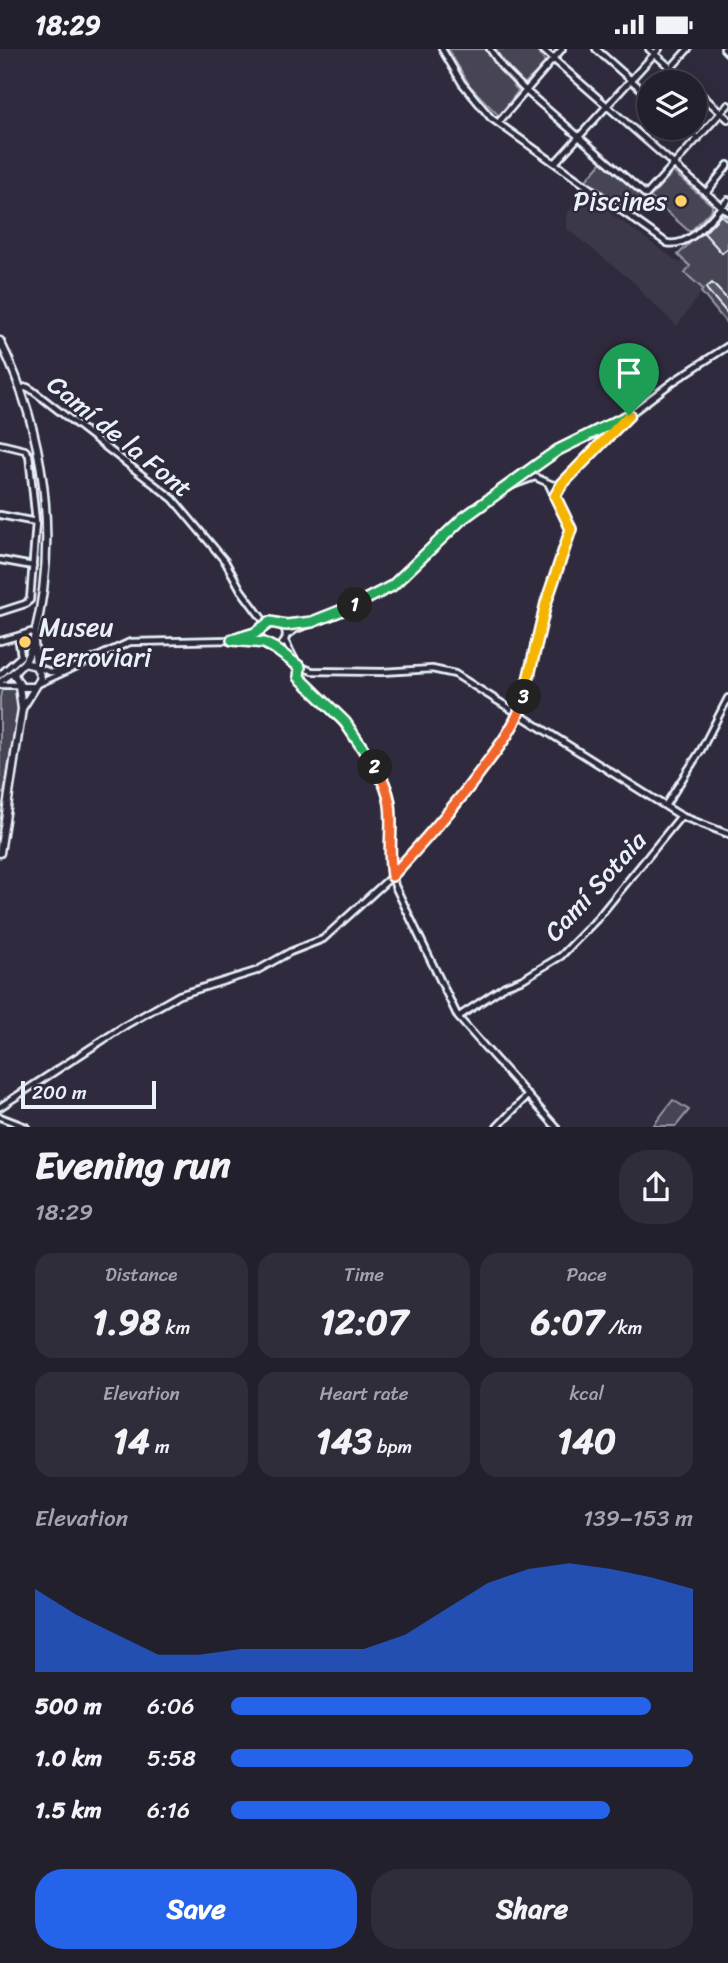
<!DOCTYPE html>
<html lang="en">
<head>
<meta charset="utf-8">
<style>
	body { margin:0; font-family:Sriracha,sans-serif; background:#2f2d3a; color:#f1f3f6; height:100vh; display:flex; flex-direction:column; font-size:26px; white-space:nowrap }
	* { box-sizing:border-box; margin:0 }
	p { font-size:23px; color:#a3a3aa }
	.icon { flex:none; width:38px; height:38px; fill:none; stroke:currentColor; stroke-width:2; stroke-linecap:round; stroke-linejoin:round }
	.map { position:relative; height:1078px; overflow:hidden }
	.drawer { display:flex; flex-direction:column; background:#23202e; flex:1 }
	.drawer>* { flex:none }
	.controls { position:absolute; left:637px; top:21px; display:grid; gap:14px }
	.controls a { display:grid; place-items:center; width:70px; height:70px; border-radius:50%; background:#23202e; box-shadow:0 7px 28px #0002,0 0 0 2px #403e4a; font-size:35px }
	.scale { position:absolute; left:21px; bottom:18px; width:135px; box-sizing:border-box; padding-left:7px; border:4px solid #e8f1f8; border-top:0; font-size:19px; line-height:24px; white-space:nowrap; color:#e8f1f8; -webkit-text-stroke:5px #2f2a3d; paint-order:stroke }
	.pin { position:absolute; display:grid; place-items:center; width:60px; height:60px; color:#fff; margin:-72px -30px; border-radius:50% 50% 50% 0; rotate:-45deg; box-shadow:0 0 7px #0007 }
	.pin .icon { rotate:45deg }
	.km { position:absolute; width:35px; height:35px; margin:-18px; border-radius:50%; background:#222; color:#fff; font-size:19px; line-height:35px; text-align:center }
	.round { display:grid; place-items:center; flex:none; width:74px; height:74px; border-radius:28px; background:#2f2d3a }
	.head { display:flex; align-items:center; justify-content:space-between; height:119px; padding:0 35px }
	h1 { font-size:38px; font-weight:700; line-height:52px }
	.figures { display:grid; grid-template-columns:repeat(3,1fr); gap:10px; height:119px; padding:7px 35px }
	.figures div { display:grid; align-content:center; border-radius:18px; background:#2f2d3a; text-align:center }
	.figures b { font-size:35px; font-weight:700 }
	.figures small { font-size:19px; font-weight:400 }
	.figures p { font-size:19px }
	.chart { height:196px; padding:14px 35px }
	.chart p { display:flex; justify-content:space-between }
	.chart svg { width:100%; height:126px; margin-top:7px; fill:#2563eb; opacity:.7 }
	.cta { display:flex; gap:14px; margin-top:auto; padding:14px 35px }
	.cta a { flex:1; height:80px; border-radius:28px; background:#2563eb; color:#fff; font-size:28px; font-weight:700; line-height:80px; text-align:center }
	.cta a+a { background:#2f2d3a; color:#f1f3f6 }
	ul { padding:0 35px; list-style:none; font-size:23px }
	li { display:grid; grid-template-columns:112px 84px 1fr; align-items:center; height:52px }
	li i { height:18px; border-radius:9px; background:#2563eb }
	.status { display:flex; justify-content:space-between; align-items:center; height:49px; padding:0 35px; background:#23202e; direction:ltr }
	.status svg { height:19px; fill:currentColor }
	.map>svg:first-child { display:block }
	.built { fill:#3b3749 }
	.green { fill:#464455; stroke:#979aa6; stroke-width:2 }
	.building { fill:#575565; stroke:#e8f1f8; stroke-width:2 }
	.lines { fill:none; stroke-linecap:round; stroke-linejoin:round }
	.minor-casing { stroke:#e8f1f8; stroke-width:10 }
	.major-casing { stroke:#e8f1f8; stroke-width:11 }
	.minor { stroke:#2f2a3d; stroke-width:4.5 }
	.major { stroke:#2f2a3d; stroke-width:6 }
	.split-1-casing { stroke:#fff; stroke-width:14 }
	.split-2-casing { stroke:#fff; stroke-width:14 }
	.split-3-casing { stroke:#fff; stroke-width:14 }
	.split-4-casing { stroke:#fff; stroke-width:14 }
	.split-1 { stroke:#22a559; stroke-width:9 }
	.split-2 { stroke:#22a559; stroke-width:9 }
	.split-3 { stroke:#f0652b; stroke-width:9 }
	.split-4 { stroke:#f5b400; stroke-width:9 }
	.poi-dot { fill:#ffd166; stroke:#2f2a3d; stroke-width:2.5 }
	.labels { text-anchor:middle; stroke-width:5; stroke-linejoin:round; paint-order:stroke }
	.poi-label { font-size:26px; fill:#e8f1f8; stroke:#2f2a3d; text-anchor:end }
	.street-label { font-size:26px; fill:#e8f1f8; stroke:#2f2a3d }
</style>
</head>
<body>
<div class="status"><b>18:29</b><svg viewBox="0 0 49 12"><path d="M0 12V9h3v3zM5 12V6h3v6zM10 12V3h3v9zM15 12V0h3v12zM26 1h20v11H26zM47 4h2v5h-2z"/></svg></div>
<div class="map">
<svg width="728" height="1078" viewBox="0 0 728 1078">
	<rect width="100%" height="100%" fill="#2f2a3d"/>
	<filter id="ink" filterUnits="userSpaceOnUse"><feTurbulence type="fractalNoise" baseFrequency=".0143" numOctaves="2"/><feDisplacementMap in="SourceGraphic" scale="14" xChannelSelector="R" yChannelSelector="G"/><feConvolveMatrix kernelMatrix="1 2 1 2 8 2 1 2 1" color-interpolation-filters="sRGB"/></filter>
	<g filter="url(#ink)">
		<!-- built -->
		<path class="built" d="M583,141H587L613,160L610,164L680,214L683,211L691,217L686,225L703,241L677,277L642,244L636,235L567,180L566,167Z"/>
		<!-- green -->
		<path class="green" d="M448,0H485L518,42L499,67L470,37Z
			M494,0H535L546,14L523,36Z
			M602,113L646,151L633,164L586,131Z
			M673,123L712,156V160L690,183L650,148Z
			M720,163L728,170V276L701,243L703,240L685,224L690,217L678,206Z
			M13,637L17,642L19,655L4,744L0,745V649L2,639Z
			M673,1051L689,1061L676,1077H653Z"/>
		<!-- building -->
		<path class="building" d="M721,166L728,173V199L722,204L704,184Z
			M712,234L728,251V265L708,242L706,239Z"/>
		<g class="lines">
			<defs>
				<path id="minor" d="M442,0L462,34L491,69L667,194C692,199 712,166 728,151
					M490,0L502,18L526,42L646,146L728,56
					M542,0L728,163
					M596,0L649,47
					M649,0L687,33
					M724,0L728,4
					M671,19L688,0
					M695,40L728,70
					M498,74L562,0
					M685,79L698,90
					M555,114L659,0
					M706,144L728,116
					M21,340L27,338L32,341L173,450L225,512L241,541L266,575
					M0,395L25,401L29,406L36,473L30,551L25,555L0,563
					M507,438L535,428L553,436L562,435L627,369
					M0,466L36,473
					M0,511L33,517
					M260 586a13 13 0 1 1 26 0a13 13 0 1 1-26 0Z
					M281,575H304
					M18,587L31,583
					M286,587L296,580L336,565L389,539L462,470L538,415L558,401L629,366L674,332L728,297
					M236,590L260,581
					M0,592L18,587L21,607L0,626
					M285,592L297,615
					M274,599L295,616L312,622L382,623L432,620L455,625L681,767L728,785
					M37,618L50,623L65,622
					M300,618L299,628C327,656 385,712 391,752C395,780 387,808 395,837L458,968L556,1078
					M0,633L13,623
					M38,635L130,593L232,591L264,594
					M0,636H18
					M665,757L701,701L728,649
					M458,968L505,937L523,930L561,907L597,870L681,767
					M0,1058L126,976L179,946L256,922L290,903L323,890L392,827L456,757L500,697L520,664L546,554L571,480L548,434
					M0,1068L26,1078
					M497,1078L527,1047"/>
				<path id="major" d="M0,292C45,383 59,490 34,589C32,596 28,609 24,614C19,619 16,619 14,626L21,638H34
					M34,593L36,617
					M23,658L41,629L36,617L24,614
					M0,804L22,660L19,637"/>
			</defs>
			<!-- minor casing -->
			<use href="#minor" class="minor-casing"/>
			<!-- major casing -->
			<use href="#major" class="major-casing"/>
			<!-- minor -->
			<use href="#minor" class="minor"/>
			<!-- major -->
			<use href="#major" class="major"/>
		</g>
	</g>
	<g class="lines" filter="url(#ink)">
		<defs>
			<path id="split-1" d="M355,556L392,537L462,470L538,415L558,401L629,366"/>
			<path id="split-2" d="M355,556L312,573L286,576L270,573L255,584L232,591L264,594L274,599L300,618L299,628L345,673L375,718"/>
			<path id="split-3" d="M375,718C402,759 385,783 392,827C421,795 449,765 474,731C493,705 516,680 524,648"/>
			<path id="split-4" d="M524,648L546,554L571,480L555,447L562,435L629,366"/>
		</defs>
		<!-- split-1 casing -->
		<use href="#split-1" class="split-1-casing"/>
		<!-- split-2 casing -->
		<use href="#split-2" class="split-2-casing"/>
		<!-- split-3 casing -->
		<use href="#split-3" class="split-3-casing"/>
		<!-- split-4 casing -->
		<use href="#split-4" class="split-4-casing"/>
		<!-- split-1 -->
		<use href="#split-1" class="split-1"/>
		<!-- split-2 -->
		<use href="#split-2" class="split-2"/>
		<!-- split-3 -->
		<use href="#split-3" class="split-3"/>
		<!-- split-4 -->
		<use href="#split-4" class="split-4"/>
	</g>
	<!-- markers -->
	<g class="poi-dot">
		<circle cx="681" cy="152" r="7"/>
		<circle cx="25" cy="593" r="7"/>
	</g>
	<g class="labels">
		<!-- poi labels -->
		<g class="poi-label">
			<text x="667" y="161">Piscines</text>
			<text x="39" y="587" text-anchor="start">Museu<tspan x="39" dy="30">Ferroviari</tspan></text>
		</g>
		<!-- street labels -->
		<g class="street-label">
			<text transform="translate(120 387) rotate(39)" y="9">Camí de la Font</text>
			<text transform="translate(595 837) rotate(-48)" y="9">Camí Sotaia</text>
		</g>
	</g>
</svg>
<div class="controls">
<a><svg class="icon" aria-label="layers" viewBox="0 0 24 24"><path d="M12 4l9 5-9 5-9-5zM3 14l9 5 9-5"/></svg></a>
</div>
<div class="scale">200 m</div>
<div class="pin" style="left:629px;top:366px;background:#1e9e55"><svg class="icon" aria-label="arrive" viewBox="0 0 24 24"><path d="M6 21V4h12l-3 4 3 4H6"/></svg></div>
<b class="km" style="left:355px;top:556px">1</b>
<b class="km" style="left:375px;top:718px">2</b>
<b class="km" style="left:524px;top:648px">3</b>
</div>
<section class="drawer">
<div class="head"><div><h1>Evening run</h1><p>18:29</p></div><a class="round"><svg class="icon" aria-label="share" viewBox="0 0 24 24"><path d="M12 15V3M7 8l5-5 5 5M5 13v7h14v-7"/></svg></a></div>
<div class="figures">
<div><p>Distance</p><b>1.98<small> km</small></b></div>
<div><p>Time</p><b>12:07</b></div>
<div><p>Pace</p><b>6:07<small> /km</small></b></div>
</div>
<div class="figures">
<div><p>Elevation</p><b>14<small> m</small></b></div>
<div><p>Heart rate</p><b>143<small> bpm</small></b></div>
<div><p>kcal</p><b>140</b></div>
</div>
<div class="chart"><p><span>Elevation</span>139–153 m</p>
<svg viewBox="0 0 160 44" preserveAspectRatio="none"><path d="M0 44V15L10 24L20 31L30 38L40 38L50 36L60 36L70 36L80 36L90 31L100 22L110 13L120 8L130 6L140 8L150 11L160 15V44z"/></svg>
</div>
<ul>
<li><b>500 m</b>6:06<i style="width:91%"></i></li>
<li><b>1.0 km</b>5:58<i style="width:100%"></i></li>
<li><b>1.5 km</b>6:16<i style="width:82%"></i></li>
</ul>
<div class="cta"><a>Save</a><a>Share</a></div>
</section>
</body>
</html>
